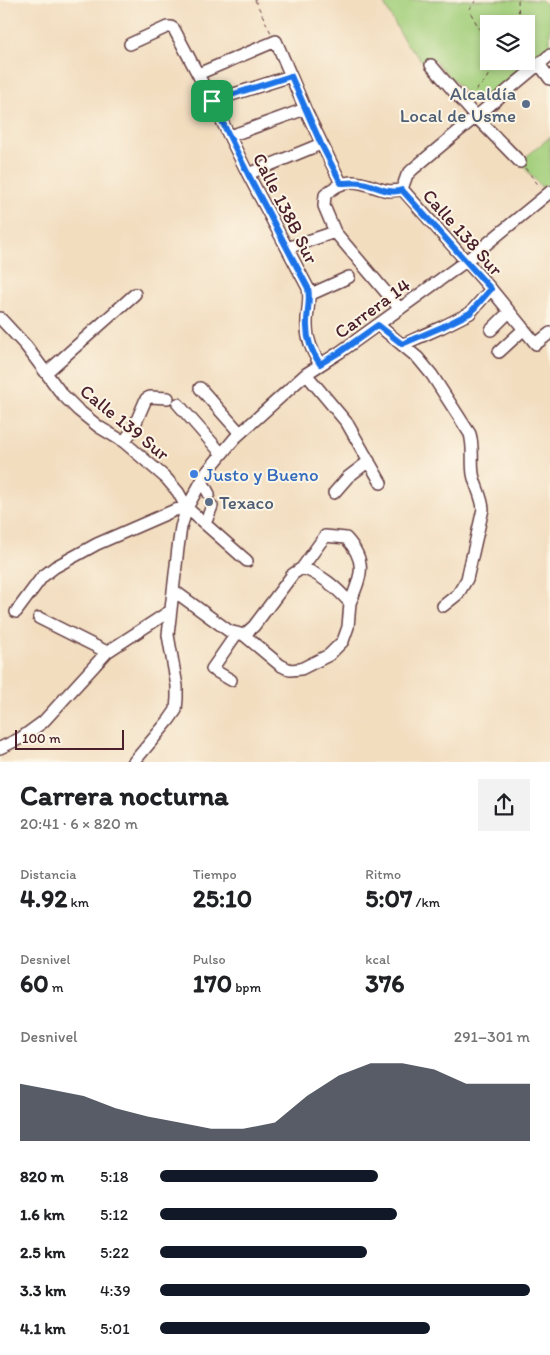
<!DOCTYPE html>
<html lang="es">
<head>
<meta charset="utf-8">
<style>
	body { margin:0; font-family:Itim,sans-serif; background:#f2f2f2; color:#202124; height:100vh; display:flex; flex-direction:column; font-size:19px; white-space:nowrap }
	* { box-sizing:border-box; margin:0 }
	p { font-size:16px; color:#757577 }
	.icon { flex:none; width:28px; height:28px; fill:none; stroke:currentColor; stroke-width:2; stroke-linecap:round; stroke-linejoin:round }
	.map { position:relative; height:762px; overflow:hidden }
	.details { display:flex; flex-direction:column; background:#fff; flex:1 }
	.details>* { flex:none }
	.tools { position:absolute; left:480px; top:15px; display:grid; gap:10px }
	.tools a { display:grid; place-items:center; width:55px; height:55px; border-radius:0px; background:#fff; box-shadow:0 2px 8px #0003; font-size:25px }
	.scale { position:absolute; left:15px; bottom:12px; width:109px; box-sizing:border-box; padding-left:5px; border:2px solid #4a1f2b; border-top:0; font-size:14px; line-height:18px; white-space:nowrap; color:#4a1f2b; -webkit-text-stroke:4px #fcf5e5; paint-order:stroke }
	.pin { position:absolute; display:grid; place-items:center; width:42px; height:42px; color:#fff; margin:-21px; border-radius:10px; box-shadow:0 2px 8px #0006 }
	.round { display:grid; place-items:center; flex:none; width:52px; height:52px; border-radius:0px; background:#f2f2f2 }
	.headline { display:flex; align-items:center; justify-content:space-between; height:85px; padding:0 20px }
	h1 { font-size:28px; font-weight:700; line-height:38px }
	.stats { display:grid; grid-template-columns:repeat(3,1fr); gap:8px; height:85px; padding:5px 20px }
	.stats div { display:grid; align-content:center }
	.stats b { font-size:25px; font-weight:700 }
	.stats small { font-size:14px; font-weight:400 }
	.stats p { font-size:14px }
	.chart { height:140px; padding:10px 20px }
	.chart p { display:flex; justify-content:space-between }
	.chart svg { width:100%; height:90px; margin-top:5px; fill:#111827; opacity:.7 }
	ul { padding:0 20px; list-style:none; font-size:16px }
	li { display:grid; grid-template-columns:80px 60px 1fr; align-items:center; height:38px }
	li i { height:12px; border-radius:6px; background:#111827 }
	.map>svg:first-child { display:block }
	.green { fill:#a3cf7c; stroke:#767754; fill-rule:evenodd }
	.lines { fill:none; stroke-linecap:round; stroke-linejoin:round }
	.minor-casing { stroke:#633c41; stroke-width:14 }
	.path { stroke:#633c41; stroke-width:1; stroke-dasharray:4 4; stroke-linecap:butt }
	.minor { stroke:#fff; stroke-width:11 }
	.route-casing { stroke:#fff; stroke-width:10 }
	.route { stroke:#1a73e8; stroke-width:6 }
	.service-dot { fill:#5c6f8a; stroke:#fcf5e5; stroke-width:2 }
	.shop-dot { fill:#3f7fe0; stroke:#fcf5e5; stroke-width:2 }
	.labels { text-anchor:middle; stroke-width:4; stroke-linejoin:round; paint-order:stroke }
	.service-label { font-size:19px; fill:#4e5e75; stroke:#fcf5e5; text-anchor:end }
	.street-label { font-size:19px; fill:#4a1f2b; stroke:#fcf5e5 }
	.shop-label { font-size:19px; fill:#366cbe; stroke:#fcf5e5; text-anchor:start }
</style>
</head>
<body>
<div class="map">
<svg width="550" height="763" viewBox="0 0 550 763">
	<rect width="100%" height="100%" fill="#fcf5e5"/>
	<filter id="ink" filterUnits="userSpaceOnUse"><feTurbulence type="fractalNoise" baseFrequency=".02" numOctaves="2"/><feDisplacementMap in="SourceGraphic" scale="10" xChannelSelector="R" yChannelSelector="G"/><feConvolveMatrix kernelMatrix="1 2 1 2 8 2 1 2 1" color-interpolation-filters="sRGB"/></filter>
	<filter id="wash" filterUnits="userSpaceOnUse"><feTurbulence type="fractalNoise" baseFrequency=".0096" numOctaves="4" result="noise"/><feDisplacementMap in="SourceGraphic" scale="20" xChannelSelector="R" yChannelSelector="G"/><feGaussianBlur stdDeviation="1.12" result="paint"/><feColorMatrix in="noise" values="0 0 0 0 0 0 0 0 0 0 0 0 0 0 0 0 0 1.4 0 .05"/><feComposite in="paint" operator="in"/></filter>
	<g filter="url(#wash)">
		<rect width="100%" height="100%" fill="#f2ddbf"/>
		<!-- green -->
		<path class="green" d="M382,0H542L550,11V51L478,106L433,59L424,63L405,42ZM489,24H526V61H489Z
			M550,137V182L542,188L520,162Z"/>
	</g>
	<g filter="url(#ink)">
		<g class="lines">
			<defs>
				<path id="minor" d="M130,44L167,27H171L174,29L212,101L248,174L308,288C311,301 306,314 307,327C307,340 313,353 320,364
					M539,64L550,79
					M431,65L476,117L520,162
					M198,74L276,41L305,109L341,183
					M212,101L291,76
					M230,136L305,109
					M248,174L321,144
					M402,189L491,289L536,344L550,333
					M402,189L407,175L413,169L550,55
					M287,248L335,232
					M309,295L349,277
					M400,309L335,232L324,206L325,195C358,164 375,199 402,189
					M0,318L26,346L61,393L78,410L99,427L124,442L166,478L178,492L187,508L247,561
					M378,325L418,358L432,375L470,434C474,448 471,461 473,474C475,486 482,496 483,509L467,579L458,594L443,606
					M491,330L509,312
					M402,345L442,327L470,313L491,289
					M499,352L523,330
					M47,372L135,294
					M306,374L347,423L381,483
					M200,388L240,433
					M178,404L221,453
					M124,442L133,429L146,399L150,397L168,398
					M202,481L209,494
					M334,493L348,477L369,461
					M205,524L212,506
					M302,568L325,536L346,538C368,562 361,576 350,603
					M173,590L229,631L244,635L280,665L290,670L301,669L329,655L343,641L348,627L350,603C336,587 322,575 302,568L293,574L254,626L244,635
					M16,612L42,577L55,567L97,544L175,510L187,508
					M39,618L107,652
					M231,680L212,669L237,633
					M0,748L21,738L43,722L107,652L170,611
					M133,763L169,720L176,710L177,698V686L168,635L178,548L181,527L187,508L206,473L235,438L306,374L340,352L466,261L550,192"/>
			</defs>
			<!-- minor casing -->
			<use href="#minor" class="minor-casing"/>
			<!-- path -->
			<path class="path" d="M255,0L271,33
				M476,0L469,10L489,46
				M518,0L519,24
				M526,43L533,55
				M470,96L485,81L496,61
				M525,168L540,187"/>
			<!-- minor -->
			<use href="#minor" class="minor"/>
		</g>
	</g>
	<g class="lines" filter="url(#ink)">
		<defs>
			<path id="route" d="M291,76L321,144L341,183C348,183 356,182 362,183C377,186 388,195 402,190L491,289L470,313L442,327L402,344L378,325L340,352L320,364C313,354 307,340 307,327C306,314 311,301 308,288L248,174L212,101Z"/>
		</defs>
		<!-- route casing -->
		<use href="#route" class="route-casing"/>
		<!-- route -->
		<use href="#route" class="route"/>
	</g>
	<!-- markers -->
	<g class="service-dot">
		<circle cx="526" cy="104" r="5"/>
		<circle cx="209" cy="502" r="5"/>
	</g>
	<circle class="shop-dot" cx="194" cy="474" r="5"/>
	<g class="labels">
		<!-- service labels -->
		<g class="service-label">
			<text x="516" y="100">Alcaldía<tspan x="516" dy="22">Local de Usme</tspan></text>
			<text x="219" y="509" text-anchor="start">Texaco</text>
		</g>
		<!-- street labels -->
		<g class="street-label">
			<text transform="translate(286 208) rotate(63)" y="7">Calle 138B Sur</text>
			<text transform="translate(463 232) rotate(48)" y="7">Calle 138 Sur</text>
			<text transform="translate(372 308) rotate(-36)" y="7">Carrera 14</text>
			<text transform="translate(125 422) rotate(39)" y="7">Calle 139 Sur</text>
		</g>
		<!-- shop labels -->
		<g class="shop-label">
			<text x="204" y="481">Justo y Bueno</text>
		</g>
	</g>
</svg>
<div class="tools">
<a><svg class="icon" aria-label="layers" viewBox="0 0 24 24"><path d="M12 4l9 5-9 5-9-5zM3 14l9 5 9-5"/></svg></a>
</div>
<div class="scale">100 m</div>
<div class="pin" style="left:212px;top:101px;background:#1e9e55"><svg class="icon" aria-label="arrive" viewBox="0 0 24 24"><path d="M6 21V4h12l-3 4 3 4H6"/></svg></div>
</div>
<section class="details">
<div class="headline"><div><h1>Carrera nocturna</h1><p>20:41 · 6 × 820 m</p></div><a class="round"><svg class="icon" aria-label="share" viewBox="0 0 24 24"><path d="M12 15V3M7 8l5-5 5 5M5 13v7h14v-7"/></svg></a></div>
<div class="stats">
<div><p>Distancia</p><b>4.92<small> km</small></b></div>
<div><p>Tiempo</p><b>25:10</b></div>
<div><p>Ritmo</p><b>5:07<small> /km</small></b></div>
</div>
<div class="stats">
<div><p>Desnivel</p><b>60<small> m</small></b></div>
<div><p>Pulso</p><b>170<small> bpm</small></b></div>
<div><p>kcal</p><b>376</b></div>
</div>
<div class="chart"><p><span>Desnivel</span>291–301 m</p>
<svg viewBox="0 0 160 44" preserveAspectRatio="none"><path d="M0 44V16L10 19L20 22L30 28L40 32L50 35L60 38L70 38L80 35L90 22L100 12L110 6L120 6L130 9L140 16L150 16L160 16V44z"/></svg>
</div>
<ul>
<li><b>820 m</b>5:18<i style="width:59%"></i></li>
<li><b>1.6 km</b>5:12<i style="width:64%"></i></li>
<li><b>2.5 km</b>5:22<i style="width:56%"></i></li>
<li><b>3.3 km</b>4:39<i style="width:100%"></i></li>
<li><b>4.1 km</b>5:01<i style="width:73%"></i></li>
</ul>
</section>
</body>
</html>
